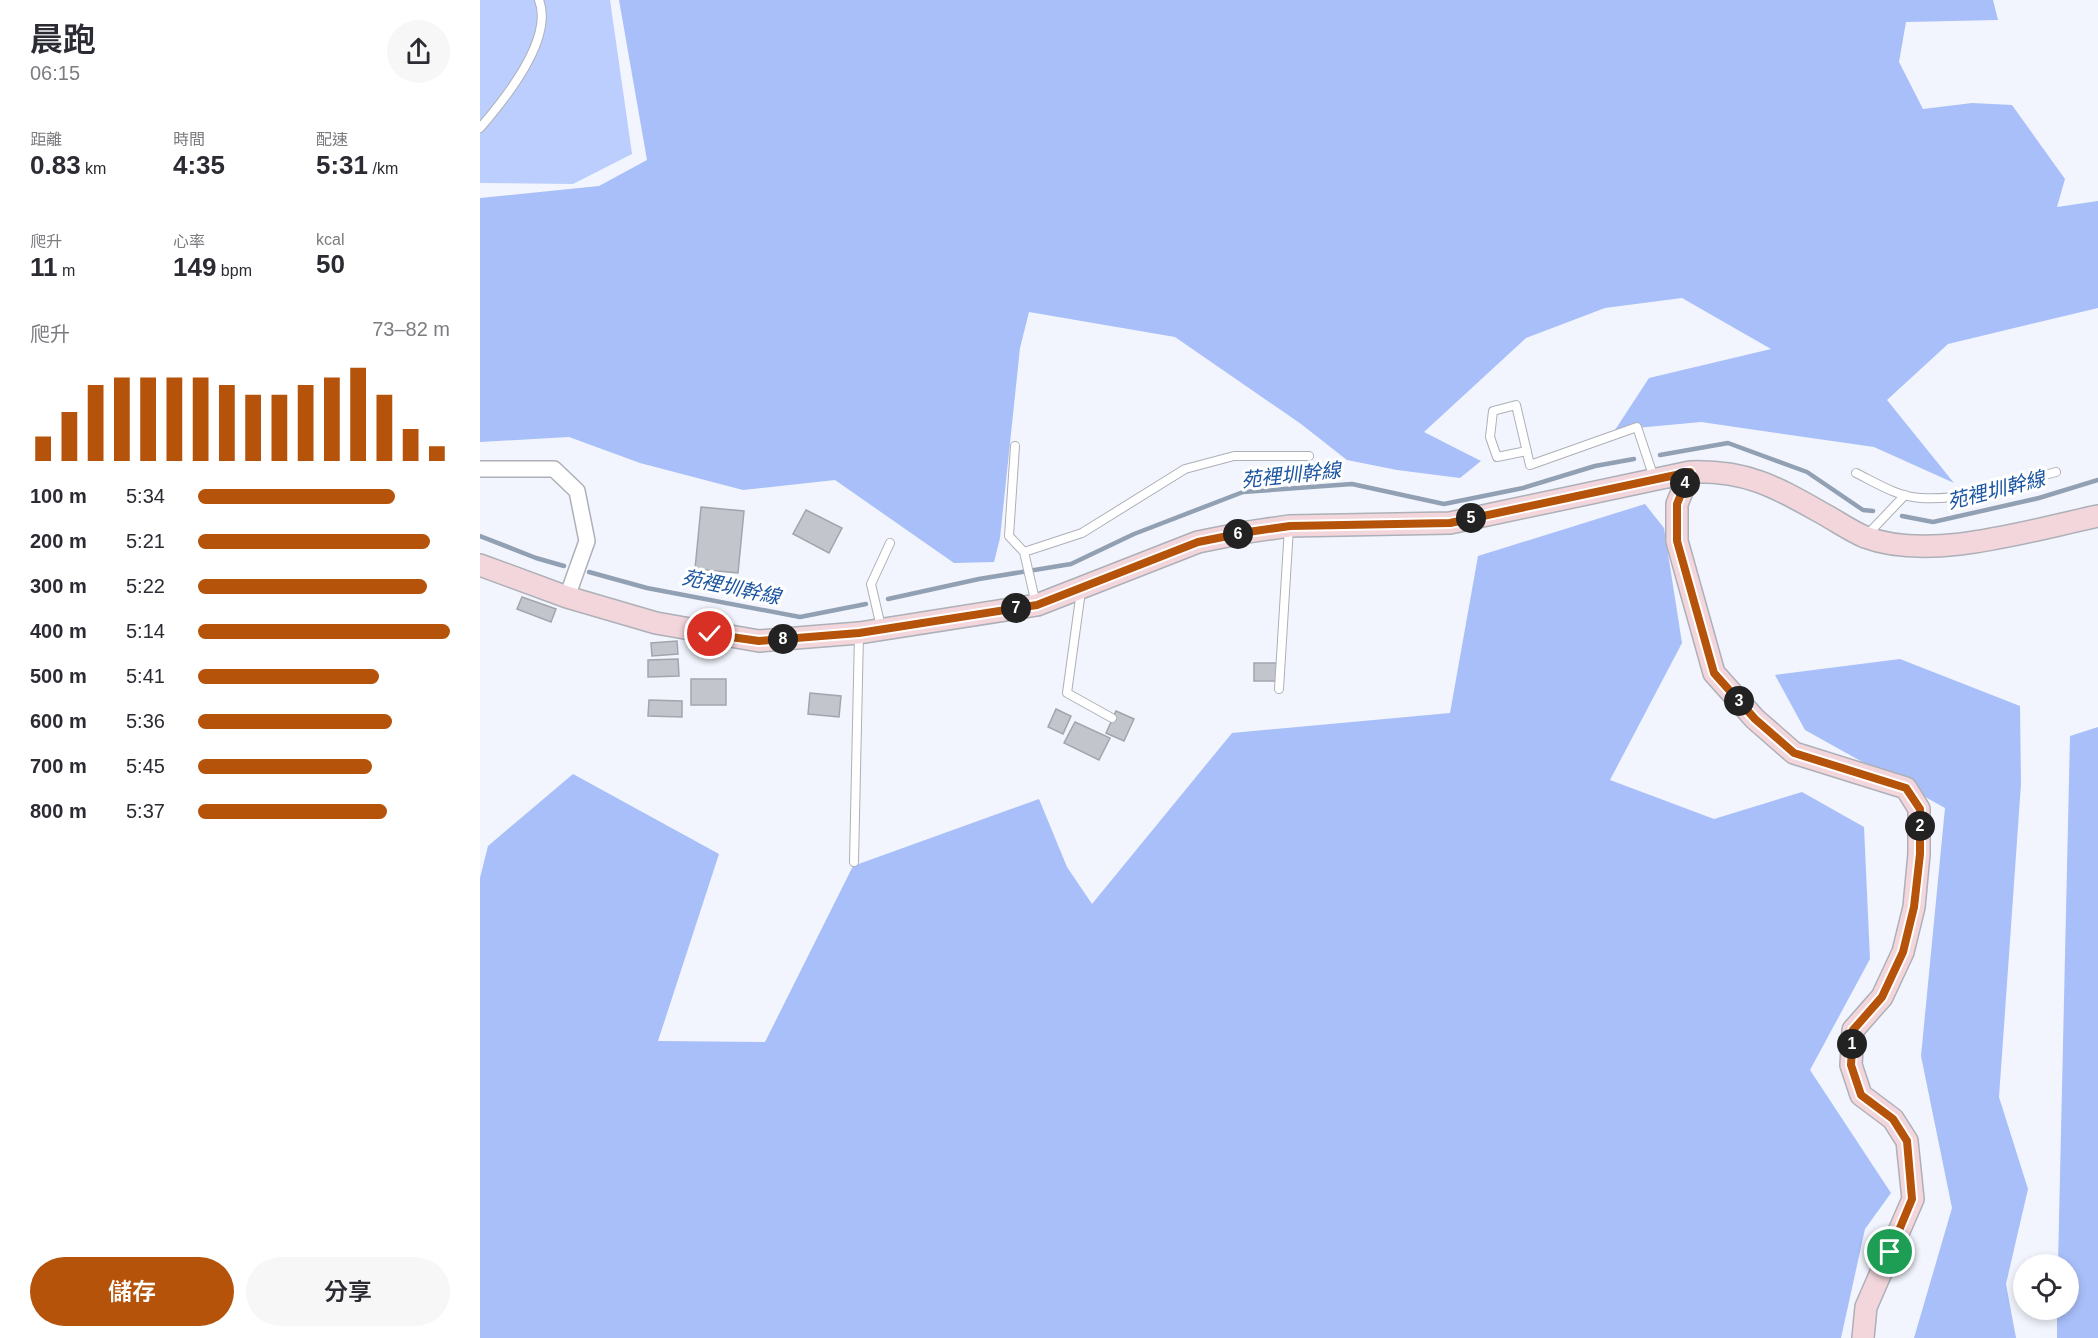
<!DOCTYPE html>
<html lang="zh-TW">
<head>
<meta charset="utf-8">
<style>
	body { margin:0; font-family:Arial,"Noto Sans TC",sans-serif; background:#f7f7f7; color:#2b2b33; height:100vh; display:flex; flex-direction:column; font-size:22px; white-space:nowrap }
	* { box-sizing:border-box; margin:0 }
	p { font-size:20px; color:#7c7c81 }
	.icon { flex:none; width:33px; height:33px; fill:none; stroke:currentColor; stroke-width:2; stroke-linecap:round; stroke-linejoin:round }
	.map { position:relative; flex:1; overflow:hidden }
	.side { display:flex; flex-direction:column; background:#fff; width:480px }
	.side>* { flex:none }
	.controls { position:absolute; left:1533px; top:1254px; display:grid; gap:12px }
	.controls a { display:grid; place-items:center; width:66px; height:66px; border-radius:50%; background:#fff; box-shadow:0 3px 9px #0003; font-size:30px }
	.pin { position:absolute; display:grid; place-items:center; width:51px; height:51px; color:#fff; margin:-26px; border:3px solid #fff; border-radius:50%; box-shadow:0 2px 6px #0007 }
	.km { position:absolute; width:30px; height:30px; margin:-15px; border-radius:50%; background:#222; color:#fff; font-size:16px; line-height:30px; text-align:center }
	.round { display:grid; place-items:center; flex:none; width:63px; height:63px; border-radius:32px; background:#f7f7f7 }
	.overview { display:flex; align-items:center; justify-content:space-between; height:102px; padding:0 30px }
	h1 { font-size:33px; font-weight:600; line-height:45px }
	.metrics { display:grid; grid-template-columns:repeat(3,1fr); gap:9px; height:102px; padding:6px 30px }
	.metrics div { display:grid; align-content:center }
	.metrics b { font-size:26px; font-weight:600 }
	.metrics small { font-size:16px; font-weight:400 }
	.metrics p { font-size:16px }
	.chart { height:168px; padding:12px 30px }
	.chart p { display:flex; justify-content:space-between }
	.chart svg { width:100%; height:108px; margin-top:6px; stroke:#b45309; stroke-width:6 }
	.cta { display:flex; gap:12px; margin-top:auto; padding:12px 30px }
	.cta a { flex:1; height:69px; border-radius:36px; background:#b45309; color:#fff; font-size:24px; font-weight:600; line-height:69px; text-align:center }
	.cta a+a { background:#f7f7f7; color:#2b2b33 }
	ul { padding:0 30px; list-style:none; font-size:20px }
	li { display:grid; grid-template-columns:96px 72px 1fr; align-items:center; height:45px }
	li i { height:15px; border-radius:8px; background:#b45309 }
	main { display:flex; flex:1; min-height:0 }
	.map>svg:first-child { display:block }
	.green { fill:#bccefd }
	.forest { fill:#a9bff9 }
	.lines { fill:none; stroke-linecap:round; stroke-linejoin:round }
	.stream { stroke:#92a0b3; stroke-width:4.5 }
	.building { fill:#c2c5cc; stroke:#a2a5ac; stroke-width:1.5 }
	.lane-casing { stroke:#adb0b7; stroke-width:10 }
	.street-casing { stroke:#adb0b7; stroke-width:18 }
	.secondary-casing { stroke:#adb0b7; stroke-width:24 }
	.lane { stroke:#fff; stroke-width:8 }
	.street { stroke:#fff; stroke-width:15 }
	.secondary { stroke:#f3d6dc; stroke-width:21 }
	.route-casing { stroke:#fff; stroke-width:12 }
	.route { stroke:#b45309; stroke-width:8 }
	.labels { text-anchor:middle; stroke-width:6; stroke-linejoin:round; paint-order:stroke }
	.water-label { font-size:20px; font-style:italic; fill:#1c55a1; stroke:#fff }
</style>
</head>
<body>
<main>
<section class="side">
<div class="overview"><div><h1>晨跑</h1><p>06:15</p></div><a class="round"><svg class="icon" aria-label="share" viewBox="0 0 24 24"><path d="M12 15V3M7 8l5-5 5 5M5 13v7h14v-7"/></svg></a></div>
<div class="metrics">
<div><p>距離</p><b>0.83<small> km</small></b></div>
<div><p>時間</p><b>4:35</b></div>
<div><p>配速</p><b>5:31<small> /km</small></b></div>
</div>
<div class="metrics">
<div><p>爬升</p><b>11<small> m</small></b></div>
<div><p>心率</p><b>149<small> bpm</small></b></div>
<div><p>kcal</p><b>50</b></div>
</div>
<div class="chart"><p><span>爬升</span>73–82 m</p>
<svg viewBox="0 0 160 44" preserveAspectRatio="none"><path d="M5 44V34M15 44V24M25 44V13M35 44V10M45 44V10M55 44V10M65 44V10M75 44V13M85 44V17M95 44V17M105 44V13M115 44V10M125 44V6M135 44V17M145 44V31M155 44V38"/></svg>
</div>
<ul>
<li><b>100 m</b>5:34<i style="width:78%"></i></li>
<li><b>200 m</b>5:21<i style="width:92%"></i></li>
<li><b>300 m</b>5:22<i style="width:91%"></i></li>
<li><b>400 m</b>5:14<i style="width:100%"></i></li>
<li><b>500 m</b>5:41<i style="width:72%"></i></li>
<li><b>600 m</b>5:36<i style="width:77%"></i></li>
<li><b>700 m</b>5:45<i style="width:69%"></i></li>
<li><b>800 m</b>5:37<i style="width:75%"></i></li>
</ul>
<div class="cta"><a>儲存</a><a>分享</a></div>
</section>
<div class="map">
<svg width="1618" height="1338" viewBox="0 0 1618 1338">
	<rect width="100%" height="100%" fill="#f2f5fd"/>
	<!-- green -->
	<path class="green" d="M0,0H130L152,154L93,184L0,183Z"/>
	<!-- forest -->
	<path class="forest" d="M139,0H1513L1518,20L1426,22L1419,62L1443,109L1492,103L1532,105L1585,179L1577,207L1618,201V308L1468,344L1407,400L1474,483L1394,447L1221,422L1135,430L1169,378L1291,349L1202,298L1125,308L1046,338L944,432L1001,461L980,478L917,470L867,460L821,424L695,337L549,312L540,348L520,538L514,562L474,563L355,480L263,490L160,463L89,437L0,442V198L119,186L167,160Z
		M1165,504L1184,528L1202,643L1130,780L1234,819L1322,792L1384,827L1390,959L1330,1070L1411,1193L1385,1229L1361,1338H0V878L8,846L93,774L239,854L178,1041L285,1042L373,866L559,799L587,867L612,904L752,733L970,713L998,556Z
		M1420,659L1540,706L1541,784L1519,1097L1548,1189L1526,1284L1536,1338H1434L1472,1208L1441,1056L1465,808L1325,730L1295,675Z
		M1618,727V1338H1577V1310H1588V1264H1578L1590,736Z"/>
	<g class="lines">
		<!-- stream -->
		<path class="stream" d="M1180,455L1248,443L1327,472L1383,510L1393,511
			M1422,516L1453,522L1559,498L1618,480
			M0,536L56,558L84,566
			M109,572L167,588L320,617L386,604
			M408,599L499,579L591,564L654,534L763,492L872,484L964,504L1043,488L1115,466L1154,459"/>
	</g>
	<!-- building -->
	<path class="building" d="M221,507L264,511L258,573L215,569Z
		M326,510L362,528L349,553L313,534Z
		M42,597L76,609L71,622L37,609Z
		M197,641L198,654L172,656L171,643Z
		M198,659L199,676L168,677V660Z
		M774,663H798V681H774Z
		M211,679H246V705H211Z
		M330,693L361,696L359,717L328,714Z
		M169,700L202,701V717L168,716Z
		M576,709L591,716L583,734L568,727Z
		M636,711L654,719L644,741L626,733Z
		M595,722L630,738L619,760L584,743Z"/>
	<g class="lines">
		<defs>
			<path id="lane" d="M0,128C25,99 74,39 59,0
				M535,446L529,536L544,552L602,533L705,469L754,456H829
				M1047,451L1017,457L1010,437L1013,411L1036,405L1050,465L1157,427L1174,478
				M1376,473C1396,483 1418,497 1441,498C1485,501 1533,483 1576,472
				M1387,535L1425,495
				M544,552L556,604
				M601,591L587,693L632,718
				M401,627L391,584L410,543
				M799,689L809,527
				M374,862L379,634"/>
			<path id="street" d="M0,469H74L97,491L107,541L87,597"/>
			<path id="secondary" d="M1210,472L1197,504V541L1234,673L1275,719L1314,753L1426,788L1439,809V854L1434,907L1423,952L1402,997L1373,1030L1371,1065L1381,1095L1413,1119L1427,1141L1433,1199L1386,1307L1383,1338
				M0,565L87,597L176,623L279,641L379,633L557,605L718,542L768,532L809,526L970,523L1210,472C1270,470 1299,489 1349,517C1361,524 1373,532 1385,537C1451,562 1551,530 1618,516"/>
		</defs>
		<!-- lane casing -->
		<use href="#lane" class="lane-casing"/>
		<!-- street casing -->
		<use href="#street" class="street-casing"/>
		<!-- secondary casing -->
		<use href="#secondary" class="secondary-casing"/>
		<!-- lane -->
		<use href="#lane" class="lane"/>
		<!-- street -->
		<use href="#street" class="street"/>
		<!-- secondary -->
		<use href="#secondary" class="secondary"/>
	</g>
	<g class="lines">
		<defs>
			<path id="route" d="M230,634L279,641L379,633L557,605L718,542L768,532L810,526L970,523L1210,472L1197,504V541L1234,673L1275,719L1314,753L1426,788L1440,809V854L1434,907L1423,952L1402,997L1373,1030L1371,1065L1381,1095L1413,1119L1427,1141L1432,1199L1410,1252"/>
		</defs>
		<!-- route casing -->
		<use href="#route" class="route-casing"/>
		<!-- route -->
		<use href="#route" class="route"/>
	</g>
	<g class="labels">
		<!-- water labels -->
		<g class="water-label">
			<text transform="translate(811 475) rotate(-6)" y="7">苑裡圳幹線</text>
			<text transform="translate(1516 490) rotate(-14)" y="7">苑裡圳幹線</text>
			<text transform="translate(251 587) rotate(12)" y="7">苑裡圳幹線</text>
		</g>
	</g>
</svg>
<div class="controls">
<a><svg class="icon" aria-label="locate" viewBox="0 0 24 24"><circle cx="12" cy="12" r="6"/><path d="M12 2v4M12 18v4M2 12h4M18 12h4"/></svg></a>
</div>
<div class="pin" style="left:1410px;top:1252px;background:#1e9e55"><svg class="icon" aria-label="arrive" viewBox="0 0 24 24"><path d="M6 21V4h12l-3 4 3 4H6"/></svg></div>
<div class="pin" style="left:230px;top:634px;background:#d93025"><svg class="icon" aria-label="check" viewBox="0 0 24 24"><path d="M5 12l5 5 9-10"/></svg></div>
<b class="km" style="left:1372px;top:1044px">1</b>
<b class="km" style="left:1440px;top:826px">2</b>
<b class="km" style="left:1259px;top:701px">3</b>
<b class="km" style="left:1205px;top:483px">4</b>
<b class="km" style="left:991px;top:518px">5</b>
<b class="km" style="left:758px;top:534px">6</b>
<b class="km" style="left:536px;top:608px">7</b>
<b class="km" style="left:303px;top:639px">8</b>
</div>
</main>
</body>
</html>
